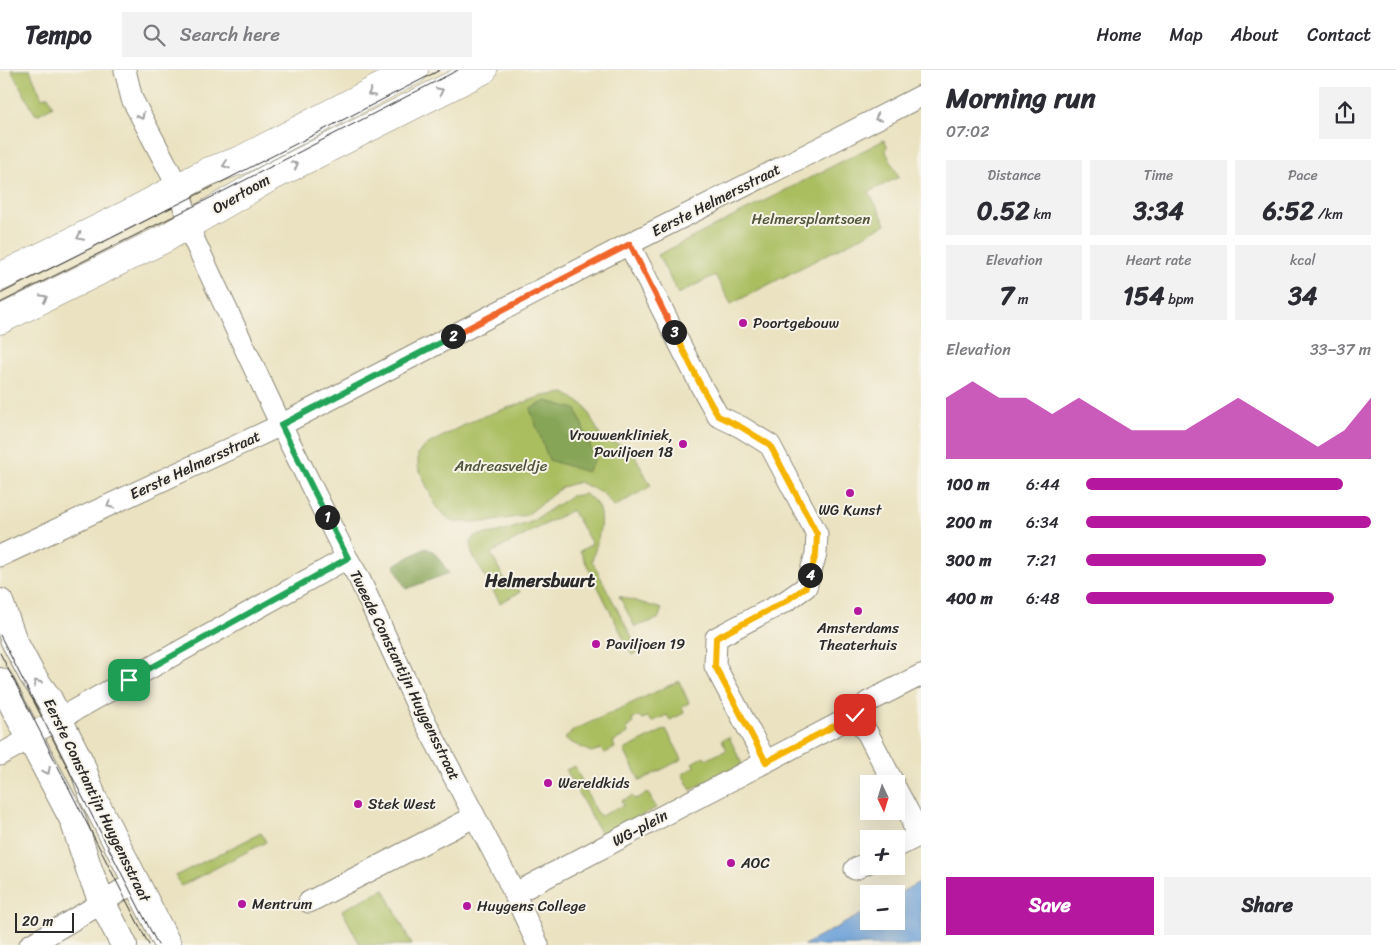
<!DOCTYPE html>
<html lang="en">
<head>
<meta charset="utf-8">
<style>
	body { margin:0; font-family:Sriracha,sans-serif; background:#f2f2f3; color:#2b2b33; height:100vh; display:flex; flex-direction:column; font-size:19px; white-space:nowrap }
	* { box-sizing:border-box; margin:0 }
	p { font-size:16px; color:#7c7c81 }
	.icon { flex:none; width:28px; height:28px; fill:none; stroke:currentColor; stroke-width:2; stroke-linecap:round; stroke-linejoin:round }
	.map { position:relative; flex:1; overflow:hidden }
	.side { display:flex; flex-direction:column; background:#fff; width:475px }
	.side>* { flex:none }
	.needle { width:32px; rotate:176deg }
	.tools { position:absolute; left:860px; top:705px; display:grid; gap:10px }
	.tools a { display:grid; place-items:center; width:45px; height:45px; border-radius:0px; background:#fff; box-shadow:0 5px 20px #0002; font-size:25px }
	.scale { position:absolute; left:15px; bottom:12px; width:59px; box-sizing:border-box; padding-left:5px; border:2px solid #2b2b2b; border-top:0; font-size:14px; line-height:18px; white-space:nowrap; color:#2b2b2b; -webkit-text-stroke:4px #f7f3e8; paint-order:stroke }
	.pin { position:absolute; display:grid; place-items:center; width:42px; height:42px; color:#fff; margin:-21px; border-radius:10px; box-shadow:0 2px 8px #0006 }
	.km { position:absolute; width:25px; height:25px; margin:-12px; border-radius:50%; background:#222; color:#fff; font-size:14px; line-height:25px; text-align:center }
	.round { display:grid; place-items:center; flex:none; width:52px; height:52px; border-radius:0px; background:#f2f2f3 }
	.overview { display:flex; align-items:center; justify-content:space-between; height:85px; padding:0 25px }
	h1 { font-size:28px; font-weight:700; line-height:38px }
	.figures { display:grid; grid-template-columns:repeat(3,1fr); gap:8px; height:85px; padding:5px 25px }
	.figures div { display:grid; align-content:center; border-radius:0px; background:#f2f2f3; text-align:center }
	.figures b { font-size:25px; font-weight:700 }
	.figures small { font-size:14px; font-weight:400 }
	.figures p { font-size:14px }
	.chart { height:140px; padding:10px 25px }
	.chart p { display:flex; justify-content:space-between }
	.chart svg { width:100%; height:90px; margin-top:5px; fill:#b5179e; opacity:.7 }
	.action { display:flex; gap:10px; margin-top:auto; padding:10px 25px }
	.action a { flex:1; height:58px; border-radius:0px; background:#b5179e; color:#fff; font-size:20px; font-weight:700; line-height:58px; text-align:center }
	.action a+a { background:#f2f2f3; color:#2b2b33 }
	ul { padding:0 25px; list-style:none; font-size:16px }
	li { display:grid; grid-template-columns:80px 60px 1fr; align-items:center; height:38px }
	li i { height:12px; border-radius:6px; background:#b5179e }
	header { display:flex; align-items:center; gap:30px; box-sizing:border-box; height:70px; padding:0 25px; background:#fff; border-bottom:1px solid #e1e1e2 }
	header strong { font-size:24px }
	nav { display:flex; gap:28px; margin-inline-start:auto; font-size:18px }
	.search { width:350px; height:45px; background:#f2f2f3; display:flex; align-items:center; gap:12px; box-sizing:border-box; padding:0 18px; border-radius:0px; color:#7c7c81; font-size:19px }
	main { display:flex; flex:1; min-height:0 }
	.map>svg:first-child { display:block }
	.green { fill:#aabe61; stroke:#6a7446 }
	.forest { fill:#87a557; stroke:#596841 }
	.water { fill:#6da1d9; stroke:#4c6682 }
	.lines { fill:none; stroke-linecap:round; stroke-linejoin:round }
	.minor-casing { stroke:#8a8676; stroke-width:23 }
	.tertiary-casing { stroke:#8a8676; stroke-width:28 }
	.secondary-casing { stroke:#8a8676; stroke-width:29 }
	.minor { stroke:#fff; stroke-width:21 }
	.tertiary { stroke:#fff; stroke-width:26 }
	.secondary { stroke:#fff; stroke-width:28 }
	.tram { stroke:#2b2b2b; stroke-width:1 }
	.oneway { stroke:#a0a0a0 }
	.split-1-casing { stroke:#fff; stroke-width:10 }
	.split-2-casing { stroke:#fff; stroke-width:10 }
	.split-3-casing { stroke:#fff; stroke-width:10 }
	.split-4-casing { stroke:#fff; stroke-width:10 }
	.split-5-casing { stroke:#fff; stroke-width:10 }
	.split-1 { stroke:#22a559; stroke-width:6 }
	.split-2 { stroke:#22a559; stroke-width:6 }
	.split-3 { stroke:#f0652b; stroke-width:6 }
	.split-4 { stroke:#f5b400; stroke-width:6 }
	.split-5 { stroke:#f5b400; stroke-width:6 }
	.poi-dot { fill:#b5179e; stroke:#f7f3e8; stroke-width:2 }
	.labels { text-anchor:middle; stroke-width:4; stroke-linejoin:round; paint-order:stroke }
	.street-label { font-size:15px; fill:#2b2b2b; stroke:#f7f3e8 }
	.park-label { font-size:15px; fill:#51573b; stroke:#f7f3e8 }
	.poi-label { font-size:15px; fill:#2b2b2b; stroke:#f7f3e8; text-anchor:start }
	.quarter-label { font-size:18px; font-weight:bold; fill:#2b2b2b; stroke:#f7f3e8 }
</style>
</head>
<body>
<header>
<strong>Tempo</strong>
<div class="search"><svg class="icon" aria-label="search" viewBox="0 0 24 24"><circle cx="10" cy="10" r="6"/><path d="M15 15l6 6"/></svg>Search here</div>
<nav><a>Home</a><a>Map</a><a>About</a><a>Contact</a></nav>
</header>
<main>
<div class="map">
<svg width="921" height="875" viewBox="0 0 921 875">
	<rect width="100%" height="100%" fill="#f7f3e8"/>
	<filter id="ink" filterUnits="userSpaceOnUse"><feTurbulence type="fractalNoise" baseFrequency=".02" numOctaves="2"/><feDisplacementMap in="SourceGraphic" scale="10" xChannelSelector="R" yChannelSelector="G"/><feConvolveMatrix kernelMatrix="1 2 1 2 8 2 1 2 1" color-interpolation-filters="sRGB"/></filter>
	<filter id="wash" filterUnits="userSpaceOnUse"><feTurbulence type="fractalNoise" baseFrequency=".0096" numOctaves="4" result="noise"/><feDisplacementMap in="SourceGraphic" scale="20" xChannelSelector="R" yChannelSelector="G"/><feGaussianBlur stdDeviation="1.12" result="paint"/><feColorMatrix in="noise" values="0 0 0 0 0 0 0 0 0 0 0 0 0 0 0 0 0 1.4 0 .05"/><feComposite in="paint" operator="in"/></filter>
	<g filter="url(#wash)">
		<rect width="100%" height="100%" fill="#eae2c0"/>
		<!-- green -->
		<path class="green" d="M11,0H30L42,28L48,26L53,36L39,44H35Z
			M884,70L887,75L886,82L899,107L869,122L886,154L731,234L715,205L678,224L658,185Z
			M565,323L585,336L601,367L632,380L651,416L614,437L603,423L579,412L562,417L527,445L489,452H452L436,437L418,397V383L428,374L478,348L543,326Z
			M585,424C588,427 593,429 595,432C607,447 596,475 592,491L639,581L632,585L580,481L592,474L572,440L491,483L509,519L517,516L520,522L500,533L472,484L471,472L474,466L504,461L531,452L571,426Z
			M619,526L662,539L658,549L635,557Z
			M679,611L689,633L682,636L684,643L670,650L667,645L652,652L647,647L642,649L639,646L632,650L633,654L627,657L628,663L613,672L615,678L605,683L601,679L591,682L564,669L574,660Z
			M666,659L682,689L640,711L624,680Z
			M729,667L742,694L691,720L682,704L695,697L692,693L704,686L707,689L727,680L722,670Z
			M575,696L596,742L601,746L624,735L621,731L632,726L635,729L648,723L656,738L602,766L566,700Z
			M261,763L266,772L181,816L175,806Z
			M384,819L412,875H360L342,840Z"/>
		<!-- forest -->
		<path class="forest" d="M546,331L576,339L595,389L587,402L549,390L530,339Z
			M426,478L434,482L449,503L406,519L394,495Z"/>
		<!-- water -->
		<path class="water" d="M921,811V875H804L869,840V851H896V825Z"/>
	</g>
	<g filter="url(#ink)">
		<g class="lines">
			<defs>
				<path id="minor" d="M125,0L132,29L178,117L194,170L281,355L347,488L359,508L420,642L506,806L538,875
					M629,174L700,314L718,346L741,357L770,375L817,464L816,484L806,517L786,531L716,568L715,596L766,692
					M0,486L281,355L629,174L814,81L921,26
					M855,645L868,664L894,714
					M0,685L18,675L39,660L347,488
					M896,719L911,747L916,767L896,777
					M855,799L869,792
					M514,824L855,645L868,632L921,605
					M309,832L474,747
					M30,875L95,837L136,811"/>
				<path id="tertiary" d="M0,532L14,571L32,605L49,629L81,693L93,727L168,875
					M0,611L73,750L90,802L102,832L124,875"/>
				<path id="secondary" d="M0,207L128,144L207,102L241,90L414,0
					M0,250L164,169L269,108L483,0"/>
			</defs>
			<!-- minor casing -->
			<use href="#minor" class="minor-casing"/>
			<!-- tertiary casing -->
			<use href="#tertiary" class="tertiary-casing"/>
			<!-- secondary casing -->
			<use href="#secondary" class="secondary-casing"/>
			<!-- minor -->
			<use href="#minor" class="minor"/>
			<!-- tertiary -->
			<use href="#tertiary" class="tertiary"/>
			<!-- secondary -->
			<use href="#secondary" class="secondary"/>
			<!-- tram -->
			<path class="tram" d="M0,224L214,116L440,0
				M0,233L218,124L458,0
				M0,565L158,875
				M0,583L149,875"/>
		</g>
		<!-- one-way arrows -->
		<defs><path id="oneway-chevron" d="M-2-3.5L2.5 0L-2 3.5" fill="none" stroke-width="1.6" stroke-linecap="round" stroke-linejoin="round" transform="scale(1.25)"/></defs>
		<g class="oneway">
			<use href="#oneway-chevron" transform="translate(440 21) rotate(-27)"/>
			<use href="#oneway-chevron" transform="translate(371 23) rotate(153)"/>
			<use href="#oneway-chevron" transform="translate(141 46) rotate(62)"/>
			<use href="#oneway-chevron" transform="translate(878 48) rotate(153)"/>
			<use href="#oneway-chevron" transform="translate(226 95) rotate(161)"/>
			<use href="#oneway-chevron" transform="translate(295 95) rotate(-27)"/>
			<use href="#oneway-chevron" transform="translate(80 167) rotate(154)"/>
			<use href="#oneway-chevron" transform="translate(44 228) rotate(-27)"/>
			<use href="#oneway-chevron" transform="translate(110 435) rotate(155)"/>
			<use href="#oneway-chevron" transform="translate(37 613) rotate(-125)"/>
			<use href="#oneway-chevron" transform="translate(47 701) rotate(63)"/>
		</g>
	</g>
	<g class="lines" filter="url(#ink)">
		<defs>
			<path id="split-1" d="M129,610L348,488L327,447"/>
			<path id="split-2" d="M327,447L281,355L453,266"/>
			<path id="split-3" d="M453,266L630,174L674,262"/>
			<path id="split-4" d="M674,262L700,314L718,346L741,357L770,375L817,464L816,484L810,505"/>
			<path id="split-5" d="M810,505L806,517L786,531L716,568L715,596L766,692L855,645"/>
		</defs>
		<!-- split-1 casing -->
		<use href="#split-1" class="split-1-casing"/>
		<!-- split-2 casing -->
		<use href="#split-2" class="split-2-casing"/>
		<!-- split-3 casing -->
		<use href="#split-3" class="split-3-casing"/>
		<!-- split-4 casing -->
		<use href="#split-4" class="split-4-casing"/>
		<!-- split-5 casing -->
		<use href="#split-5" class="split-5-casing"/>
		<!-- split-1 -->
		<use href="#split-1" class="split-1"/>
		<!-- split-2 -->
		<use href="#split-2" class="split-2"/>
		<!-- split-3 -->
		<use href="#split-3" class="split-3"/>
		<!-- split-4 -->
		<use href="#split-4" class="split-4"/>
		<!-- split-5 -->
		<use href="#split-5" class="split-5"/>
	</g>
	<!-- markers -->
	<g class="poi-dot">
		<circle cx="743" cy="253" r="5"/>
		<circle cx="683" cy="374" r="5"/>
		<circle cx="850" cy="423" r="5"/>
		<circle cx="858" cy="541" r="5"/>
		<circle cx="596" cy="574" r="5"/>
		<circle cx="548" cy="713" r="5"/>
		<circle cx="358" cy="734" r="5"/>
		<circle cx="731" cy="793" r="5"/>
		<circle cx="242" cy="834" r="5"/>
		<circle cx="467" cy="836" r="5"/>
	</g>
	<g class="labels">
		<!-- street labels -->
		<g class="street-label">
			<text transform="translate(241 124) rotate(-30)" y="5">Overtoom</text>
			<text transform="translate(716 130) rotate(-27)" y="5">Eerste Helmersstraat</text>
			<text transform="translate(195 395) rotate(-25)" y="5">Eerste Helmersstraat</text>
			<text transform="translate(405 605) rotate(64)" y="5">Tweede Constantijn Huygensstraat</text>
			<text transform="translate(97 730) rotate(64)" y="5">Eerste Constantijn Huygensstraat</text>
			<text transform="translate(640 758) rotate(-28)" y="5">WG-plein</text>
		</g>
		<!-- park labels -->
		<g class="park-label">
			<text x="811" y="154">Helmersplantsoen</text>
			<text x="501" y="401">Andreasveldje</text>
		</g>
		<!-- poi labels -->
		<g class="poi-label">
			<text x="753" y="258">Poortgebouw</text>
			<text x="673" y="370" text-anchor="end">Vrouwenkliniek,<tspan x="673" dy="17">Paviljoen 18</tspan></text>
			<text x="850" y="445" text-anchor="middle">WG Kunst</text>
			<text x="858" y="563" text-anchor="middle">Amsterdams<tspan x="858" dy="17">Theaterhuis</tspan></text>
			<text x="606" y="579">Paviljoen 19</text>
			<text x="558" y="718">Wereldkids</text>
			<text x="368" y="739">Stek West</text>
			<text x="741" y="798">AOC</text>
			<text x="252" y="839">Mentrum</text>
			<text x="477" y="841">Huygens College</text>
		</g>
		<!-- quarter labels -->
		<g class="quarter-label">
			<text x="540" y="517">Helmersbuurt</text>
		</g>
	</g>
</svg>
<div class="tools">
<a><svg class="needle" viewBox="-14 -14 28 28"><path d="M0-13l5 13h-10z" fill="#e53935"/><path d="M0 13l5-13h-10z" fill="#7c7c81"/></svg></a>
<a>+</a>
<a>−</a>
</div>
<div class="scale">20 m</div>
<div class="pin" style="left:129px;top:610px;background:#1e9e55"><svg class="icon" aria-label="arrive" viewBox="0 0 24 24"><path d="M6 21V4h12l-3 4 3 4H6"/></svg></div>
<div class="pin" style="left:855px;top:645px;background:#d93025"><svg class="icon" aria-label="check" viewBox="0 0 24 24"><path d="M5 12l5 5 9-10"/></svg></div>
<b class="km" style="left:327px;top:447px">1</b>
<b class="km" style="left:453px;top:266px">2</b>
<b class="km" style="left:674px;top:262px">3</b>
<b class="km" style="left:810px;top:505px">4</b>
</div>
<section class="side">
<div class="overview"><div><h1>Morning run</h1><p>07:02</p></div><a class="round"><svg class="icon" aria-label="share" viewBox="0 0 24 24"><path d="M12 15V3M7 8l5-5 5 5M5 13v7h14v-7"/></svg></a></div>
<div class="figures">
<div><p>Distance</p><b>0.52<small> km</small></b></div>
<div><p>Time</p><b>3:34</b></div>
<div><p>Pace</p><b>6:52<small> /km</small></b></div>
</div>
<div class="figures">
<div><p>Elevation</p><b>7<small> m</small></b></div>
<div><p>Heart rate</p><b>154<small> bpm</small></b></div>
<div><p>kcal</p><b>34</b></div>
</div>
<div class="chart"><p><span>Elevation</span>33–37 m</p>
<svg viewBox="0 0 160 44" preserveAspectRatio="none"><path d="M0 44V14L10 6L20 14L30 14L40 22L50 14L60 22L70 30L80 30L90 30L100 22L110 14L120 22L130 30L140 38L150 30L160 14V44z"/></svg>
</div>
<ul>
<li><b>100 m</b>6:44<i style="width:90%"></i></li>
<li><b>200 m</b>6:34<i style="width:100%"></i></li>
<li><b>300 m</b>7:21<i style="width:63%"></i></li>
<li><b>400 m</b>6:48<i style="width:87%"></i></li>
</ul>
<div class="action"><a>Save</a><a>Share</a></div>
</section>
</main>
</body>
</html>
